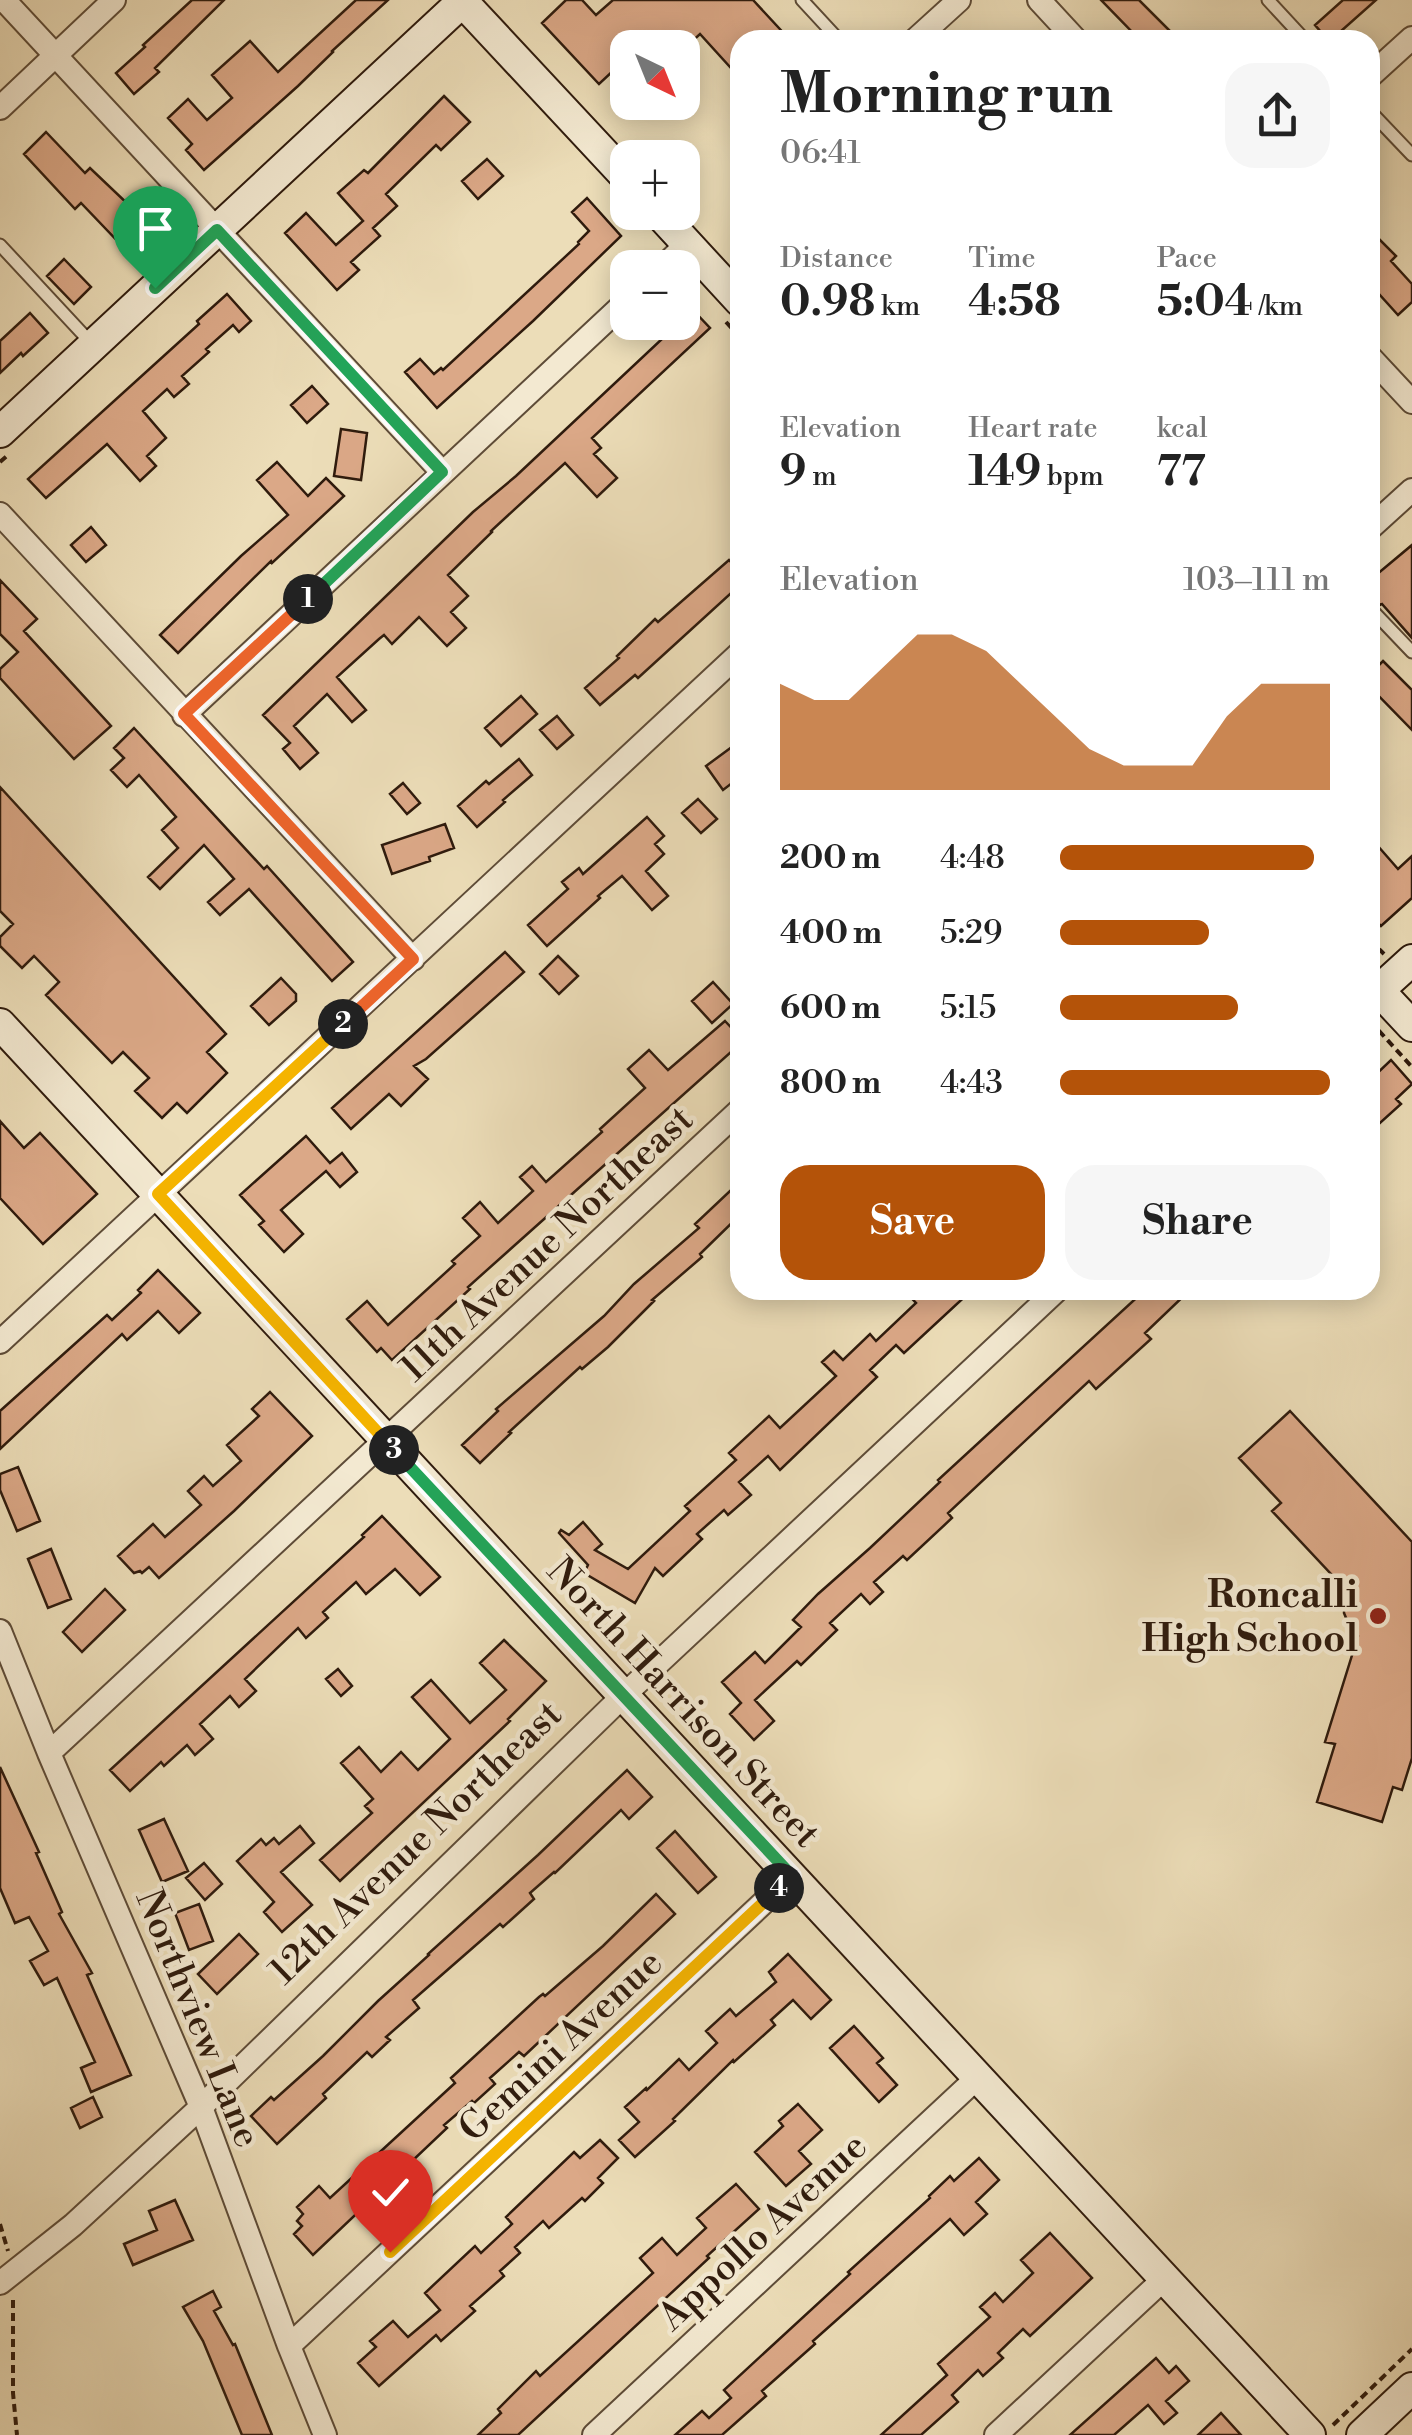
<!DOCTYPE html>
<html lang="en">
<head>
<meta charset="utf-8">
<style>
	body { margin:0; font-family:"Libre Bodoni",serif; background:#f6f6f6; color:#222; height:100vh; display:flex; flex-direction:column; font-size:38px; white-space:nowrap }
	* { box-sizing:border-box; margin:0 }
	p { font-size:32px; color:#767676 }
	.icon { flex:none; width:55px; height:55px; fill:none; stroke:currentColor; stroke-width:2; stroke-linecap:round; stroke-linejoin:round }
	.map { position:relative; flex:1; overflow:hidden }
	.details { position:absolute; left:730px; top:30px; width:650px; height:1270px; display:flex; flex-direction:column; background:#fff; border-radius:30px; box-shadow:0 5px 25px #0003 }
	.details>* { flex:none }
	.needle { width:65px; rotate:137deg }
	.tools { position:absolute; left:610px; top:30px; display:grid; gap:20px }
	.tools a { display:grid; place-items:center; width:90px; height:90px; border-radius:20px; background:#fff; box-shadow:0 5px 25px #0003; font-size:50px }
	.pin { position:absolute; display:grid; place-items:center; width:85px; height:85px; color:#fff; margin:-102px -42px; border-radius:50% 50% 50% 0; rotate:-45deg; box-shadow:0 0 10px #0007 }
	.pin .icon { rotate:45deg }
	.km { position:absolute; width:50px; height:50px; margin:-25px; border-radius:50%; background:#222; color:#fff; font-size:28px; line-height:50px; text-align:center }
	.round { display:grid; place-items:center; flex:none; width:105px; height:105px; border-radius:30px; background:#f6f6f6 }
	.headline { display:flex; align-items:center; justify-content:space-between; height:170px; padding:0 50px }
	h1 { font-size:55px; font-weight:700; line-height:75px }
	.figures { display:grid; grid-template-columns:repeat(3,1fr); gap:15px; height:170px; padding:10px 50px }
	.figures div { display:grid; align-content:center }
	.figures b { font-size:42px; font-weight:700 }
	.figures small { font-size:28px; font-weight:400 }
	.figures p { font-size:28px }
	.chart { height:280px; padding:20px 50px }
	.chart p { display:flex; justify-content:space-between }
	.chart svg { width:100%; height:180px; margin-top:10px; fill:#b45309; opacity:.7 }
	.cta { display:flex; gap:20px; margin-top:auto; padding:20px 50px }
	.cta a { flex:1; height:115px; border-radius:30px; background:#b45309; color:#fff; font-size:40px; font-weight:700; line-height:115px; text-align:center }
	.cta a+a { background:#f6f6f6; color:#222 }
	ul { padding:0 50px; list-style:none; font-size:32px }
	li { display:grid; grid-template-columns:160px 120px 1fr; align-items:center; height:75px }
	li i { height:25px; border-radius:12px; background:#b45309 }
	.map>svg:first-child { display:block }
	.building { fill:#dba887; stroke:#2f1b0d; stroke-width:2.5 }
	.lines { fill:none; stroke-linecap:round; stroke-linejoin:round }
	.lane-casing { stroke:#5e4c38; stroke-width:15 }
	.street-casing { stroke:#5e4c38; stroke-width:26 }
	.secondary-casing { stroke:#2f1b0d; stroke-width:34 }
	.path { stroke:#2f1b0d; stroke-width:4; stroke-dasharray:8 5; stroke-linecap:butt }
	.lane { stroke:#f3e9d1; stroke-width:11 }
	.street { stroke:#f3e9d1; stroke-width:22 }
	.secondary { stroke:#f3e9d1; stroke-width:30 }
	.split-1-casing { stroke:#fff; stroke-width:20 }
	.split-2-casing { stroke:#fff; stroke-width:20 }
	.split-3-casing { stroke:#fff; stroke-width:20 }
	.split-4-casing { stroke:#fff; stroke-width:20 }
	.split-5-casing { stroke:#fff; stroke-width:20 }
	.split-1 { stroke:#22a559; stroke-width:12 }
	.split-2 { stroke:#f0652b; stroke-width:12 }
	.split-3 { stroke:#f5b400; stroke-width:12 }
	.split-4 { stroke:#22a559; stroke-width:12 }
	.split-5 { stroke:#f5b400; stroke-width:12 }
	.poi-dot { fill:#8f2418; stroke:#f3e9d1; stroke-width:4 }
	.labels { text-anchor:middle; stroke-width:9; stroke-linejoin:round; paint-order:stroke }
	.street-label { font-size:38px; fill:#2f1b0d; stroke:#f3e9d1 }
	.poi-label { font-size:38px; font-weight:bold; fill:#2f1b0d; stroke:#f3e9d1; text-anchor:end }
</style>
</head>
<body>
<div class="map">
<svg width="1412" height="2435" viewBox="0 0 1412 2435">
	<rect width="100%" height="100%" fill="#ecddb8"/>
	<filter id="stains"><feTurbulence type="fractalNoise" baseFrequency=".002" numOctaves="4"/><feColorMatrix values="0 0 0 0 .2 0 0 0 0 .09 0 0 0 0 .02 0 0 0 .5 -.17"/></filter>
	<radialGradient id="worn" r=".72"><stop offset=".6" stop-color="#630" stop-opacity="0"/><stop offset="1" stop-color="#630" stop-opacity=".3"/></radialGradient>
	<!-- building -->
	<path class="building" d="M192,0H224L155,68L159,72L134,94L116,73L145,47L143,45Z
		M356,0H388L332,51L333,52L298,86L204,170L186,150L192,144L168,118L188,99L207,120L232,98L212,75L250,41L278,72Z
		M566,0H582L596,15L613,0H753L790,40H740V78L700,34L685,48H628V57L599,84L542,23Z
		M1101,0H1139L1179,40H1140Z
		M1343,0H1376L1331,40H1328L1315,25Z
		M444,96L470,122L441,150L436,145L386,194L397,206L373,228L380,236L351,262L359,270L337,290L285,233L306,213L336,245L363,221L338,193L364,170L368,173Z
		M46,132L85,173L90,168L152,227L127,251L81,203L75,209L24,154Z
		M487,159L503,176L478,199L462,181Z
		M587,198L621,236L533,321L437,408L405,372L420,359L434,374L441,368L443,370L579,244L578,242L589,231L572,212Z
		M1370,230L1396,256L1391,261L1412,284V302L1398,315L1370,284Z
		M64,259L91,287L74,304L47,276Z
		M227,294L251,321L239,332L233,325L206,349L209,352L182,376L189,384L174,397L167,389L143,411L166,438L147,456L156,466L140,481L107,444L46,498L28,479L199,324L197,321Z
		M693,310L710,328L592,438L601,448L594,454L617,478L597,497L565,463L491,531L492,532L448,575L468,596L451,612L466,628L447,646L419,617L392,644L384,635L379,639L337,677L366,710L352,722L327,694L294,726L318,753L300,769L283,749L290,743L263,715L473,512L516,476L680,322H682Z
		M30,313L48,333L23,356L21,353L0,373V341Z
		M312,386L328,404L307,423L291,405Z
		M341,429L367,433L361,480L334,476Z
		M277,462L308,496L326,478L344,496L272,563L271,561L178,653L160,635L241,556L288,515L257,480Z
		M91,527L106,545L86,562L71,545Z
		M1412,545V638L1382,604L1380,605L1370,595V580Z
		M729,560L740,572V585L638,678L635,675L600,705L585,688L619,658L617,656L655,619L658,622Z
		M0,580L37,619L24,631L111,726L74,759L0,678V669L18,652L0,634Z
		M1383,661L1412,690V730L1370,687V674Z
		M521,696L537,714L501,746L485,728Z
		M557,716L573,735L557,749L540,730Z
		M134,728L264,869L267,866L353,962L332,981L249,889L220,915L208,902L234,879L204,845L160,889L148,877L178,848L162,830L176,817L139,775L127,787L111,770L124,758L114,748Z
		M740,741V777L723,790L706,766Z
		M519,759L532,775L503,800L505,802L477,827L458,806L486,781L489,784Z
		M403,783L420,803L407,814L390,794Z
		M0,787L226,1034L207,1052L227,1073L187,1113L177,1103L162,1118L135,1091L149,1078L123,1052L112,1063L46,995L59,982L34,956L22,968L0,946V937L13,924L0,911Z
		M698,799L717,819L701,833L682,813Z
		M647,817L664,836L655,844L664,854L646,871L668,896L652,910L622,876L598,896L600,898L547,946L528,925L568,889L562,882L579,868L583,874Z
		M445,824L454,848L429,857L430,861L392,874L382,845Z
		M1370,837L1398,869L1412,856V898L1381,926L1370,914Z
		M505,952L524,972L426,1059L414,1066L428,1079L401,1106L389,1094L351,1129L332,1108Z
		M558,956L578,976L559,994L540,974Z
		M281,978L296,994V1001L269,1025L251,1006Z
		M713,982L733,1004L712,1023L692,1001Z
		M725,1021L740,1037V1044L468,1287L470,1289L392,1360L381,1348L377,1352L347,1319L367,1301L388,1325L455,1264L452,1261L480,1236L463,1218L480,1202L498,1223L533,1191L520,1177L532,1166L546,1182L602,1132L600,1129L645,1088L628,1069L649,1050L668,1070Z
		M1391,1060L1412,1084L1396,1099L1401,1104L1370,1132V1080Z
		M0,1121L24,1148L40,1133L97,1194L43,1244L0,1198Z
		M306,1136L330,1163L342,1153L357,1172L340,1187L326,1171L281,1210L303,1234L284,1252L259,1225L264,1221L240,1195Z
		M730,1191L740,1201V1215L700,1254L702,1257L652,1300L654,1301L608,1347L582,1369L580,1367L509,1432L511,1433L480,1463L462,1445L498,1411L496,1409L604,1316L634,1284L699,1228L695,1224Z
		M158,1270L200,1313L179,1333L158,1311L127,1340L122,1334L0,1449V1411L107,1315L112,1320L141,1293L138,1290Z
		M904,1290H972L904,1353L896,1345L870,1370L877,1377L780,1470L768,1456L739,1482L751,1495L728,1515L724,1510L697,1534L702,1539L663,1576L655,1568L635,1603L584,1573L588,1565L559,1533L561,1530L569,1535L583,1522L602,1544L595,1550L628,1569L690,1511L685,1506L736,1460L729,1453L769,1416L780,1428L836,1376L822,1362L834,1351L843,1360L870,1334L876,1341L916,1303Z
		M1145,1290H1190L1145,1333L1151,1339L1096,1389L1089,1381L948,1513L952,1518L907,1560L903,1556L874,1582L883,1592L870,1604L861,1594L830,1623L837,1630L801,1665L797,1661L755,1700L774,1721L754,1740L730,1714L741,1703L722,1682L755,1652L765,1663L801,1627L793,1620L818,1594L870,1548L940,1482L938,1480Z
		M270,1392L312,1436L234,1511L159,1578L149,1567L142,1573L140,1571L134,1573L118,1556L153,1524L165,1537L201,1505L188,1491L204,1476L213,1486L241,1461L227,1445L259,1416L252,1409Z
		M1290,1411L1412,1542V1758L1402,1790L1393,1787L1382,1822L1317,1802L1335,1744L1325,1742L1358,1636L1349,1625L1344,1613L1345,1589L1272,1511L1281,1503L1239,1458Z
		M18,1467L40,1521L17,1531L0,1490V1474Z
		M382,1516L440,1577L420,1595L395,1569L366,1594L356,1582L323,1612L328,1618L306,1638L298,1628L245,1679L256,1691L239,1707L230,1696L200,1724L213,1739L195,1755L187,1745L164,1766L161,1762L130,1791L110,1770L364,1537L362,1535Z
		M51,1549L71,1599L48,1608L28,1559Z
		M105,1589L125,1610L82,1652L63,1632Z
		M504,1640L546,1681L508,1719L510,1721L340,1881L320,1860L372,1813L365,1806L373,1799L341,1763L359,1747L381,1772L401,1752L418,1770L450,1739L412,1697L431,1680L470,1723L506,1690L480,1663Z
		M338,1669L352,1686L341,1696L326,1679Z
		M0,1767L39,1852L36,1853L62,1912L59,1914L92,1973L87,1975L131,2075L91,2092L81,2068L95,2062L57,1978L44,1985L30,1961L48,1951L29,1917L15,1923L0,1888Z
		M627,1770L652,1797L629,1819L621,1810L555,1873L554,1872L530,1893L534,1899L503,1927L500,1924L413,2000L419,2008L386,2037L390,2040L372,2057L367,2052L323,2094L326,2098L277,2144L251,2116L271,2097L274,2100L323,2056L378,2001L429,1955L428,1954L538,1855Z
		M164,1819L188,1871L162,1882L139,1830Z
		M300,1826L314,1843L281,1872L312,1905L282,1932L264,1912L274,1902L237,1861L261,1839L266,1845L274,1838L279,1844Z
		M675,1831L716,1877L698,1893L657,1848Z
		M204,1863L222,1884L205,1900L186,1878Z
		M656,1894L675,1914L524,2056L519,2052L490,2078L495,2084L474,2103L472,2101L444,2125L447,2128L313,2255L294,2234L302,2226L297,2221L303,2214L297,2207L319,2186L330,2198L455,2083L451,2078L539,1997L543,1994L545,1996L603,1946Z
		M199,1904L213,1941L189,1950L175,1913Z
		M239,1934L258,1954L217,1994L198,1974Z
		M788,1954L831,2000L811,2019L793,2000L771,2020L775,2025L734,2062L733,2060L673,2119L675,2121L635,2157L619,2140L639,2122L625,2107L646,2088L647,2090L679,2059L689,2070L717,2043L706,2031L730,2009L736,2016L776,1982L769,1972Z
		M854,2026L883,2058L877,2063L897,2085L879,2102L830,2048Z
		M93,2097L102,2117L80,2128L71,2108Z
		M798,2104L822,2130L799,2151L811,2164L786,2186L755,2152L783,2126L779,2121Z
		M600,2140L618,2158L598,2178L603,2183L585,2201L582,2198L549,2228L543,2221L515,2247L520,2253L500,2271L504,2276L470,2306L475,2311L441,2341L436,2335L379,2386L358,2363L376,2347L370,2341L393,2321L408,2337L440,2310L425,2293L475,2246L481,2253L512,2224L506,2217L574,2152L580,2158Z
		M979,2158L999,2180L976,2202L987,2214L964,2235L950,2219L813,2341L815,2344L762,2391L766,2396L723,2434L724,2435H675L702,2411L709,2418L731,2398L724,2390L850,2274L848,2272L930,2198L929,2196L950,2176L954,2181Z
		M736,2184L759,2209L707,2256L709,2258L518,2435H478L501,2413L498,2409L536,2371L540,2376L653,2273L640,2258L662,2238L677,2255L706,2228L697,2218Z
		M175,2200L193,2240L133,2265L124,2244L157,2230L149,2211Z
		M1050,2233L1092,2278L1030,2336L1023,2329L998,2353L1003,2358L983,2376L978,2370L952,2395L958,2402L921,2435H881L947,2375L938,2364L990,2317L980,2307L995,2293L1003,2302L1033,2273L1021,2260Z
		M213,2291L221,2307L214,2311L233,2345L235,2344L272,2435H242L203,2341L183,2307Z
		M1156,2358L1169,2373L1176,2366L1189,2381L1166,2401L1177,2413L1164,2424L1148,2405L1114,2435H1070Z
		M1221,2413L1241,2435H1198Z"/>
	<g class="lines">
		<defs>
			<path id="lane" d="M802,0L839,40
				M1268,0L1305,40
				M1370,111L1412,155
				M0,245L93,345
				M1370,608L1412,652"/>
			<path id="street" d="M4,0L442,472
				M1039,0L1076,40
				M915,40L959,0
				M1370,76L1412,38
				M0,108L114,0
				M662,268L687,244
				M1370,357L1412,402
				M0,514L413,959
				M1370,528L1412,490
				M184,715L628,300
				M0,1342L740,653
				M0,1631L49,1753L201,2107L289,2346L325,2435
				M49,1753L740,1110
				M0,2283L73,2225L201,2107L623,1696L1057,1290
				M289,2346L792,1876
				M594,2435L978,2077
				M996,2435L1164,2279"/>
			<path id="secondary" d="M461,0L628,179
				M658,212L740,301
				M0,432L464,0
				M1370,981L1412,1026
				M1379,990L1412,960
				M0,1024L1310,2435
				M1362,2435L1412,2388"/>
		</defs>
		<!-- lane casing -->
		<use href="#lane" class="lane-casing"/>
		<!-- street casing -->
		<use href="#street" class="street-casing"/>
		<!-- secondary casing -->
		<use href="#secondary" class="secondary-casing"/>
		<!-- path -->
		<path class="path" d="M615,202L636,224
			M726,322L740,337
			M0,462L8,455
			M1370,940L1384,954
			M1370,1021L1412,1067
			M0,2224L8,2251
			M13,2300V2393L17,2435
			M1333,2425L1412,2349"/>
		<!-- lane -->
		<use href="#lane" class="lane"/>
		<!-- street -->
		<use href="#street" class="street"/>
		<!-- secondary -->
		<use href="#secondary" class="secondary"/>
	</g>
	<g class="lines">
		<defs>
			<path id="split-1" d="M155,288L217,230L442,472L308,599"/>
			<path id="split-2" d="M308,599L184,714L413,959L343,1024"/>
			<path id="split-3" d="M343,1024L158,1194L394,1450"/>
			<path id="split-4" d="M394,1450L792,1876L779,1888"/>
			<path id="split-5" d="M390,2252L779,1888"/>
		</defs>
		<!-- split-1 casing -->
		<use href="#split-1" class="split-1-casing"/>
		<!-- split-2 casing -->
		<use href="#split-2" class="split-2-casing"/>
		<!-- split-3 casing -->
		<use href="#split-3" class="split-3-casing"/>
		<!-- split-4 casing -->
		<use href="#split-4" class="split-4-casing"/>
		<!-- split-5 casing -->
		<use href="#split-5" class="split-5-casing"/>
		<!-- split-1 -->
		<use href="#split-1" class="split-1"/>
		<!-- split-2 -->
		<use href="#split-2" class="split-2"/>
		<!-- split-3 -->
		<use href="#split-3" class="split-3"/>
		<!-- split-4 -->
		<use href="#split-4" class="split-4"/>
		<!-- split-5 -->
		<use href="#split-5" class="split-5"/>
	</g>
	<!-- markers -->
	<circle class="poi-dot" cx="1378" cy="1616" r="10"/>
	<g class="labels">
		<!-- street labels -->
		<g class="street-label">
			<text transform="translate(546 1243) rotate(-43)" y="13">11th Avenue Northeast</text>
			<text transform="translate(684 1702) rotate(47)" y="13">North Harrison Street</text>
			<text transform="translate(415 1842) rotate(-44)" y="13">12th Avenue Northeast</text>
			<text transform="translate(199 2018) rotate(68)" y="13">Northview Lane</text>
			<text transform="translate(560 2045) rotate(-43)" y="13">Gemini Avenue</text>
			<text transform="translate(762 2231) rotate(-43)" y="13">Appollo Avenue</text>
		</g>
		<!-- poi labels -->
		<g class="poi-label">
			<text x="1358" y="1607">Roncalli<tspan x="1358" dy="44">High School</tspan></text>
		</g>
	</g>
	<rect width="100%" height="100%" filter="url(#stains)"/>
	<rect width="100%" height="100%" fill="url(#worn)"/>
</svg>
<div class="tools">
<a><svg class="needle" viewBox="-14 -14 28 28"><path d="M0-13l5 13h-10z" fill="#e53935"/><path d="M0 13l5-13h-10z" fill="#767676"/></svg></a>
<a>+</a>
<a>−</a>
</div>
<div class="pin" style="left:155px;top:288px;background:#1e9e55"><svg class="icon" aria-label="arrive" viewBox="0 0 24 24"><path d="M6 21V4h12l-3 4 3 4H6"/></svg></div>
<div class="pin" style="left:390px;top:2252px;background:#d93025"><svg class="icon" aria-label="check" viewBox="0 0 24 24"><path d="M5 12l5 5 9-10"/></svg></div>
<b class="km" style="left:308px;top:599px">1</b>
<b class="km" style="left:343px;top:1024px">2</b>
<b class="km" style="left:394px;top:1450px">3</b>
<b class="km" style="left:779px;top:1888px">4</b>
<section class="details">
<div class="headline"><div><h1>Morning run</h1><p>06:41</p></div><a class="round"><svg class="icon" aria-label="share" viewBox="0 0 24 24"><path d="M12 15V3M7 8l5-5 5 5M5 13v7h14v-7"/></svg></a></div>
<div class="figures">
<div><p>Distance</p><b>0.98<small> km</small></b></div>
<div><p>Time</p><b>4:58</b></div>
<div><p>Pace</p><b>5:04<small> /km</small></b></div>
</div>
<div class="figures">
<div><p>Elevation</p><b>9<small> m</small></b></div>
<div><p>Heart rate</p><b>149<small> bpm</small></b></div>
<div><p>kcal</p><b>77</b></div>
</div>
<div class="chart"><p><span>Elevation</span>103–111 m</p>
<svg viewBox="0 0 160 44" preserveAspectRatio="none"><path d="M0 44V18L10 22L20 22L30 14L40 6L50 6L60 10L70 18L80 26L90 34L100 38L110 38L120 38L130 26L140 18L150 18L160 18V44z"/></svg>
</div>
<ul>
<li><b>200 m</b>4:48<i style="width:94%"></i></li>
<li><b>400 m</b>5:29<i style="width:55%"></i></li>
<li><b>600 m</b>5:15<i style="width:66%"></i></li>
<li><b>800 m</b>4:43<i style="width:100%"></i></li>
</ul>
<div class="cta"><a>Save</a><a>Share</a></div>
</section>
</div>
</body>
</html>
